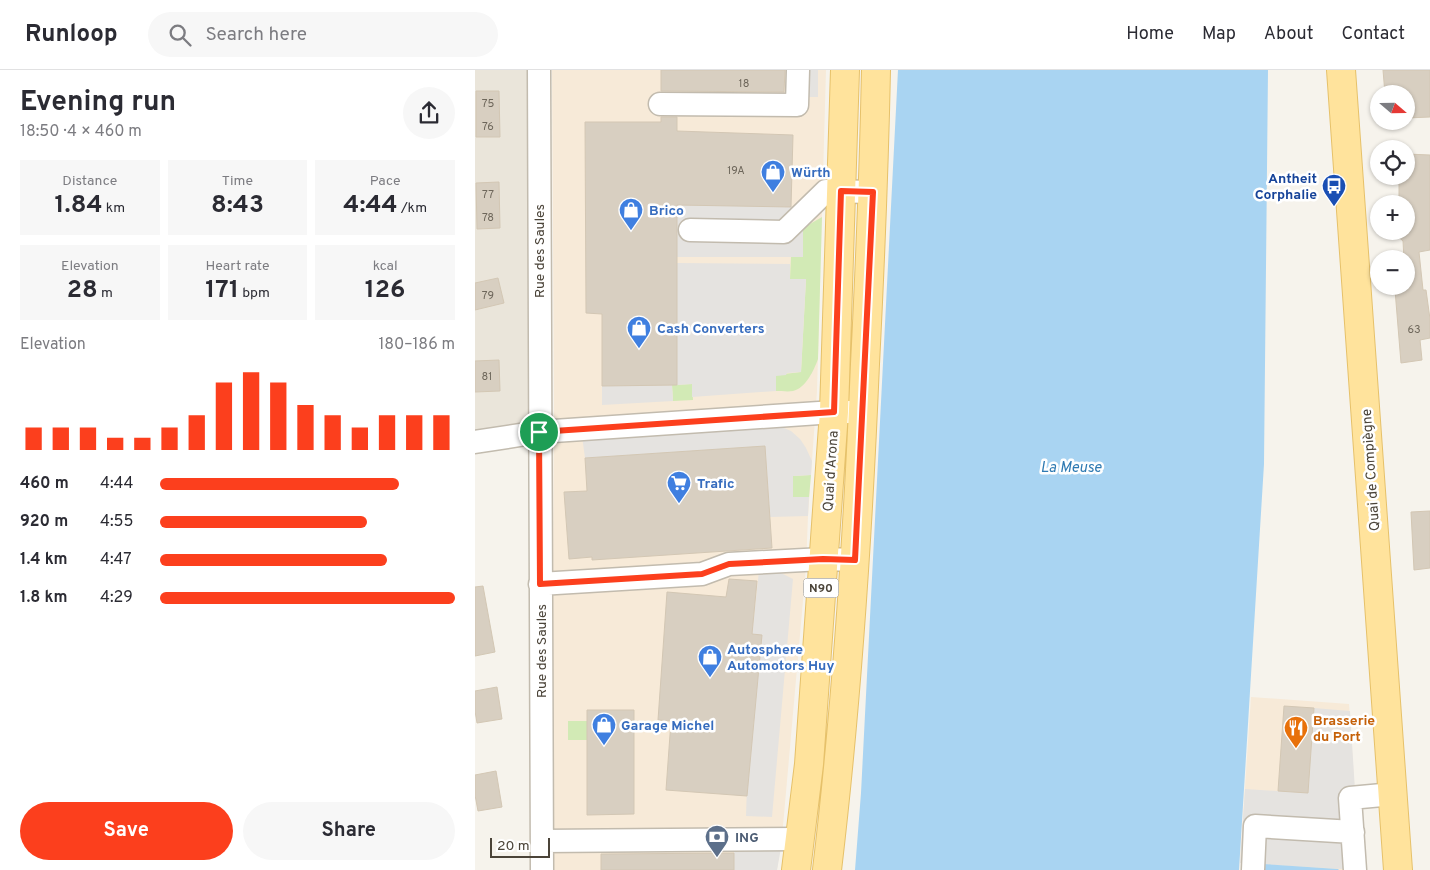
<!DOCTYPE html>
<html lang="en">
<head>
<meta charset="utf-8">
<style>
	body { margin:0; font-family:Overpass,sans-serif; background:#f7f7f7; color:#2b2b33; height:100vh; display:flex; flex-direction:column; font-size:19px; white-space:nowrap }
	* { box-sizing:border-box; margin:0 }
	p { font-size:16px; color:#7c7c81 }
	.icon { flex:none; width:28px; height:28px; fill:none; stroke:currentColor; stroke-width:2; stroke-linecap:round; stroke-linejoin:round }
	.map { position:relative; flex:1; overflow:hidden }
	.details { display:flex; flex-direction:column; background:#fff; width:475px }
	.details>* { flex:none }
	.needle { width:32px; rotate:110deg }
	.controls { position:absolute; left:895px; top:15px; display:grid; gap:10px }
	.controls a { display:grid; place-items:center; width:45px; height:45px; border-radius:50%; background:#fff; box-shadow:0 1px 4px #0004; font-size:25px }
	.scale { position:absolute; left:15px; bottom:12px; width:60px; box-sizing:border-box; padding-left:5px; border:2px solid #4b4439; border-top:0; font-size:14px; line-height:18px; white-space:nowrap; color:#4b4439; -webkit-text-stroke:4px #fff; paint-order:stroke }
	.pin { position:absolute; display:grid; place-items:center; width:42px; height:42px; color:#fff; margin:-21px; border:2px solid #fff; border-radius:50%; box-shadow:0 1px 5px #0007 }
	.round { display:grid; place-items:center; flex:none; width:52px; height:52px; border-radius:26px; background:#f7f7f7 }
	.headline { display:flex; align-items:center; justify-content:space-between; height:85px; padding:0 20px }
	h1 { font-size:28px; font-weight:700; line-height:38px }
	.figures { display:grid; grid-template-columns:repeat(3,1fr); gap:8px; height:85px; padding:5px 20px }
	.figures div { display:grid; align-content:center; border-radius:0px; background:#f7f7f7; text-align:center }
	.figures b { font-size:25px; font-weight:700 }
	.figures small { font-size:14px; font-weight:400 }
	.figures p { font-size:14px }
	.chart { height:140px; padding:10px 20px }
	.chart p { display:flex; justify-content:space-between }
	.chart svg { width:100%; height:90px; margin-top:5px; stroke:#fc3f1d; stroke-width:6 }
	.primary-button { display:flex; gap:10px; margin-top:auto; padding:10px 20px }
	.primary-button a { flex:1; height:58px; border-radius:30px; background:#fc3f1d; color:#fff; font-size:20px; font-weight:700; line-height:58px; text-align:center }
	.primary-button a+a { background:#f7f7f7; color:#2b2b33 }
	ul { padding:0 20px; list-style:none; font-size:16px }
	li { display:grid; grid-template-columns:80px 60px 1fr; align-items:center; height:38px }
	li i { height:12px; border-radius:6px; background:#fc3f1d }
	header { display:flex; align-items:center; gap:30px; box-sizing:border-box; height:70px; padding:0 25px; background:#fff; border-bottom:1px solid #e1e1e2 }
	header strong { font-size:24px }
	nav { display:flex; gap:28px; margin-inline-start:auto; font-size:18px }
	.search { width:350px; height:45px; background:#f7f7f7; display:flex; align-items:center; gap:12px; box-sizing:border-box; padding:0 18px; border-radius:28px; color:#7c7c81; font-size:19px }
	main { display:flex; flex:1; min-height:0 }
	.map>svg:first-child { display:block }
	.residential { fill:#eae5da }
	.commercial { fill:#f7ead8 }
	.green { fill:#d2eab5 }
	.parking { fill:#e5e3e0 }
	.water { fill:#a9d4f2 }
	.building { fill:#d8cfc1; stroke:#d3c7b4 }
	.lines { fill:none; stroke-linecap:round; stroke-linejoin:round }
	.minor-casing { stroke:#c2bbae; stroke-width:25 }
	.major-casing { stroke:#e6c16a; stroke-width:30 }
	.minor { stroke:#fff; stroke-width:22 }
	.major { stroke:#ffe39c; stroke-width:28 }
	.route-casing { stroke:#fff; stroke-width:10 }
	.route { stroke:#fc3f1d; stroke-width:6 }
	.labels { text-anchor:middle; stroke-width:5; stroke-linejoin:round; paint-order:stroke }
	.number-label { font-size:11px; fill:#6e675b }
	.shield { fill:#fff; stroke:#817c74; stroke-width:1 }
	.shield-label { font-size:12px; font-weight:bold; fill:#4b4439 }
	.shop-label { font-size:14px; font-weight:bold; fill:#366cbe; stroke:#fff; text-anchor:start }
	.transit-label { font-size:14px; font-weight:bold; fill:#164399; stroke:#fff; text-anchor:end }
	.street-label { font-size:14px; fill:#4b4439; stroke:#fff }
	.food-label { font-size:14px; font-weight:bold; fill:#c56008; stroke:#fff; text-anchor:start }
	.service-label { font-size:14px; font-weight:bold; fill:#4e5e75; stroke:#fff; text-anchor:start }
	.water-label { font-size:15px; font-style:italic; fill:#2e7ab2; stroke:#fff }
</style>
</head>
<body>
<header>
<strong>Runloop</strong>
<div class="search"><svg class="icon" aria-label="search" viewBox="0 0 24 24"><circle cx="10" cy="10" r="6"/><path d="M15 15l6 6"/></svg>Search here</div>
<nav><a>Home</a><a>Map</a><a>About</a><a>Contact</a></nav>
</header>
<main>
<section class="details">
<div class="headline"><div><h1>Evening run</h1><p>18:50 · 4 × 460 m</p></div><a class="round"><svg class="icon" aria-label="share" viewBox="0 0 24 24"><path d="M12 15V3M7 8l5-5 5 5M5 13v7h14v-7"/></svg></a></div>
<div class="figures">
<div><p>Distance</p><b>1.84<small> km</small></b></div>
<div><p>Time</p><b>8:43</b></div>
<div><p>Pace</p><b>4:44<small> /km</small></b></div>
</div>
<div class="figures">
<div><p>Elevation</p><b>28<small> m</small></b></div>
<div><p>Heart rate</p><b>171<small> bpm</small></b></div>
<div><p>kcal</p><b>126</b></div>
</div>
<div class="chart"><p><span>Elevation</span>180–186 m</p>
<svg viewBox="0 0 160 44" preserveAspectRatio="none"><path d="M5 44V33M15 44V33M25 44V33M35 44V38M45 44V38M55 44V33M65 44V27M75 44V11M85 44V6M95 44V11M105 44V22M115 44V27M125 44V33M135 44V27M145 44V27M155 44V27"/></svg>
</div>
<ul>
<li><b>460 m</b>4:44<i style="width:81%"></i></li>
<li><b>920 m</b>4:55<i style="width:70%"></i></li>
<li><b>1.4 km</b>4:47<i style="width:77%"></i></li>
<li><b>1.8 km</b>4:29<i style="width:100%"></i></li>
</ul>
<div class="primary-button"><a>Save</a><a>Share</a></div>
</section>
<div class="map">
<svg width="955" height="800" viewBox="0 0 955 800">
	<rect width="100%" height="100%" fill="#f6f3ec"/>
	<!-- residential -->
	<path class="residential" d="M0,0H64V362L0,372Z"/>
	<!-- commercial -->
	<path class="commercial" d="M77,0H351L342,321L333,446L331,497L308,756L302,800H76L79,330Z
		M776,627L874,634L885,800H864L765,793Z"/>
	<!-- green -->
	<path class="green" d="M347,147L343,289C339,300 331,318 318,321C313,322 306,321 301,321V305L326,302L331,209H315L316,187H327L328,158Z
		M217,314L218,330L198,331L197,315Z
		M336,405L334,427H318V406Z
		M93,651H112V670H93Z"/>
	<!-- parking -->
	<path class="parking" d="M313,0H343V27H322Z
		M202,134L328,137V187H202Z
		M202,193L315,194V209H331L326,302L312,303L311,305L301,306V321L217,327V314L202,315Z
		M197,315L198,331L127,335V316Z
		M302,355L316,361L325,369L331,378L337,391L336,405L318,406V427H334L333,446L295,447L290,376L110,388L107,366Z
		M284,501L306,503L318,509L297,747L271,746L277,564Z
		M839,638L875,641L885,800L765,793L770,719L833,723Z
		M306,778L302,800H259V779Z"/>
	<!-- water -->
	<path class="water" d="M423,0H793L789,394L764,800H380L386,723Z
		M788,794L863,799L864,800H787Z"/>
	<!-- building -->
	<path class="building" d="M186,0H310L309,22L186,21Z
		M908,0H955V47L931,48V24H910Z
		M1,21H24L25,67H1Z
		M186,47H202V61L318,65L316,137L202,135V315L127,316V244L111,243L110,52H186Z
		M931,84L955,85V180L944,182L948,220H951L955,249V268L945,270L947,290L926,293L920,220L931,219V189H929L928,171L920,164L922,161H931L932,134H924V106H931Z
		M24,112L25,158L2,159L1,113Z
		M23,208L29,233L0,240V213Z
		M24,290L25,321L0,322V291Z
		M290,376L297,478L117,490V487L94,489L89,422L112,421L110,388Z
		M955,441V498L939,500L936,442Z
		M254,509L282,511L277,564L287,565L272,726L191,720L196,651L183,650L192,522L251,527Z
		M8,516L20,582L0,586V517Z
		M22,617L27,649L2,653L0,641V621Z
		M809,636L839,638L833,723L803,721Z
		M112,640H159V744L112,745Z
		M21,701L27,737L3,741L0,725V705Z
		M259,783V800H126V784Z"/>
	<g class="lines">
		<defs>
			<path id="minor" d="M64,0L67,800
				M185,34L322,35L323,0
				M215,160L309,162L351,121L398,122
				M0,372L64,362L359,342H388
				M65,514L227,504L254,494L348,489L380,490
				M67,771L325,769
				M778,800L780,756L878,762
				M880,800L875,728L918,724"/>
			<path id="major" d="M866,0L923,800
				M321,800L334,694L359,342L370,0
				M352,800C372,632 383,463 390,294C395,196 399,98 401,0"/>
		</defs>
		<!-- minor casing -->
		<use href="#minor" class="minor-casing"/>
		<!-- major casing -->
		<use href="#major" class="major-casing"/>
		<!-- minor -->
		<use href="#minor" class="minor"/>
		<!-- major -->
		<use href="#major" class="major"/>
	</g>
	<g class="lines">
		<defs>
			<path id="route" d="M366,121L398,122L380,490L348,489L254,494L227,504L65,514L64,362L359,342Z"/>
		</defs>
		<!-- route casing -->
		<use href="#route" class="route-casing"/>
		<!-- route -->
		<use href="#route" class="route"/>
	</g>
	<!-- icons -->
	<defs>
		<symbol id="shop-pin" viewBox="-11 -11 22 30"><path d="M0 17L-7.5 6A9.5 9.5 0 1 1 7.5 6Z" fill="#3f7fe0" stroke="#fff"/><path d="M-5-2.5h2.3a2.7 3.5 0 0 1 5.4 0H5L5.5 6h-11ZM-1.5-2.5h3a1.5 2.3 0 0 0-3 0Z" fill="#fff"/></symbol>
		<symbol id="bus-pin" viewBox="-11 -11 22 30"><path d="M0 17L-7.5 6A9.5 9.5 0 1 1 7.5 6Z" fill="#1a4fb4" stroke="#fff"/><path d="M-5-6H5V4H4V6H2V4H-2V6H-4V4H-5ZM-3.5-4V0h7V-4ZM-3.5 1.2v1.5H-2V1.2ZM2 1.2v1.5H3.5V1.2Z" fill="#fff"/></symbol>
		<symbol id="supermarket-pin" viewBox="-11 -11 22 30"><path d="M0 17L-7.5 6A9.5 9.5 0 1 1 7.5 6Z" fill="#3f7fe0" stroke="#fff"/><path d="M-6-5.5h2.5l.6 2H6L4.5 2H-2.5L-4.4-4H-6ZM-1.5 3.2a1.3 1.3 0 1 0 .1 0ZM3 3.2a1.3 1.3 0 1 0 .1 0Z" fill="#fff"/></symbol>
		<symbol id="restaurant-pin" viewBox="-11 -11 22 30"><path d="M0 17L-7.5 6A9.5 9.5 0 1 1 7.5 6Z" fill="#e8710a" stroke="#fff"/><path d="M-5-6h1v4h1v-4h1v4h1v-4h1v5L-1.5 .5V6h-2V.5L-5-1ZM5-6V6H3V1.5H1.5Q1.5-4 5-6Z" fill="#fff"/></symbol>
		<symbol id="bank-pin" viewBox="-11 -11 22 30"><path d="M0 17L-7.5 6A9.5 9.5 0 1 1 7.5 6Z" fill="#5c6f8a" stroke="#fff"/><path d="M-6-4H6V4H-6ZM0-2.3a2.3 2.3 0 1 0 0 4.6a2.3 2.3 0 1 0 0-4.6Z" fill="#fff"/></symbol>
	</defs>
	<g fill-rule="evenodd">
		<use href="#shop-pin" x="284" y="88" width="28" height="38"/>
		<use href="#bus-pin" x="845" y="102" width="28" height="38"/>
		<use href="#shop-pin" x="142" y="126" width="28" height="38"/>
		<use href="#shop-pin" x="150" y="244" width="28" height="38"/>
		<use href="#supermarket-pin" x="190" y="399" width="28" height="38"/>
		<use href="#shop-pin" x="221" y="573" width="28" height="38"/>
		<use href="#shop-pin" x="115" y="641" width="28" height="38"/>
		<use href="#restaurant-pin" x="807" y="644" width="28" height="38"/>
		<use href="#bank-pin" x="228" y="753" width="28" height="38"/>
	</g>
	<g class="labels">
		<!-- number labels -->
		<g class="number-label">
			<text x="269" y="17">18</text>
			<text x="13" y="37">75</text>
			<text x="13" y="60">76</text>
			<text x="261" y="104">19A</text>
			<text x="13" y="128">77</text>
			<text x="13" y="151">78</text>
			<text x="13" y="229">79</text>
			<text x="939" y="263">63</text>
			<text x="12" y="310">81</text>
		</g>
		<!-- shield labels -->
		<rect class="shield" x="328.5" y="508.5" width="35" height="19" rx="4"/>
		<g class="shield-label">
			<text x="346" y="522">N90</text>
		</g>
		<!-- shop labels -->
		<g class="shop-label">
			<text x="316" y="107">Würth</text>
			<text x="174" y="145">Brico</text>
			<text x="182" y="263">Cash Converters</text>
			<text x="222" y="418">Trafic</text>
			<text x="252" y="584">Autosphere<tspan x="252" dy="16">Automotors Huy</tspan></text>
			<text x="146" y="660">Garage Michel</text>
		</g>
		<!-- transit labels -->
		<g class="transit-label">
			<text x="842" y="113">Antheit<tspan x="842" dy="16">Corphalie</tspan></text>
		</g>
		<!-- street labels -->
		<g class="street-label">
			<text transform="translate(64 181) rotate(-90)" y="5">Rue des Saules</text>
			<text transform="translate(895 400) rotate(-94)" y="5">Quai de Compiègne</text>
			<text transform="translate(355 401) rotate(-86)" y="5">Quai d'Arona</text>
			<text transform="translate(66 581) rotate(-90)" y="5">Rue des Saules</text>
		</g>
		<!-- food labels -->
		<g class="food-label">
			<text x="838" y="655">Brasserie<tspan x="838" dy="16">du Port</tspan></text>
		</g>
		<!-- service labels -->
		<g class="service-label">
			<text x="260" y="772">ING</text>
		</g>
		<!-- water labels -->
		<g class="water-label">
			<text x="596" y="402">La Meuse</text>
		</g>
	</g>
</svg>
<div class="controls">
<a><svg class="needle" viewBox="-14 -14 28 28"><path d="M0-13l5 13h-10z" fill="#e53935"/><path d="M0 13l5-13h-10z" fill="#7c7c81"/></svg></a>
<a><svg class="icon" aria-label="locate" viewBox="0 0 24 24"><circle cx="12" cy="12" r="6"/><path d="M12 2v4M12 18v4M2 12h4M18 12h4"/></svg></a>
<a>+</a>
<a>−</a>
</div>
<div class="scale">20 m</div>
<div class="pin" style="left:64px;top:362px;background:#1e9e55"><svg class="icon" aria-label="arrive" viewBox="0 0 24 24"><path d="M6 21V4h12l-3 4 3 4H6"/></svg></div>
</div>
</main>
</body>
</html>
